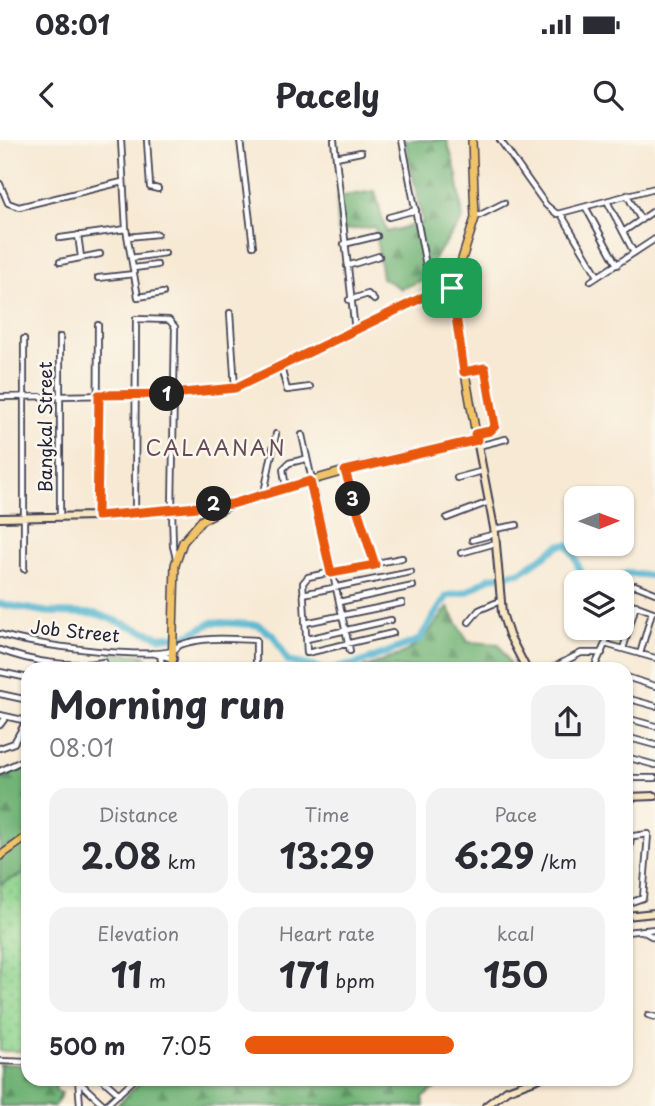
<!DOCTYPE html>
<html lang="en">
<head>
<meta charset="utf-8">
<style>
	body { margin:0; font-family:"Playpen Sans",sans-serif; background:#f2f2f3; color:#2b2b33; height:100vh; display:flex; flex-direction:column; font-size:26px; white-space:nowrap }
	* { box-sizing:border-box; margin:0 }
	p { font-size:23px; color:#7c7c81 }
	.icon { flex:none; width:38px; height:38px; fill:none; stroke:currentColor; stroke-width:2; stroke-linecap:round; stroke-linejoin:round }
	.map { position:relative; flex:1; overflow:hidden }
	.drawer { position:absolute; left:21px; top:522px; width:612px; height:424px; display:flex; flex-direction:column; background:#fff; border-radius:21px; box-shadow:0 2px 5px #0004 }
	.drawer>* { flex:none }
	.needle { width:46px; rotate:89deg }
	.controls { position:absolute; left:564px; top:346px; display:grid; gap:14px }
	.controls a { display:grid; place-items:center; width:70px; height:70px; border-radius:14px; background:#fff; box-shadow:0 2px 5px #0004; font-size:35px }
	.pin { position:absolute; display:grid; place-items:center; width:60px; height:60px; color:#fff; margin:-30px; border-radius:14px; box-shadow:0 4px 10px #0006 }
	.km { position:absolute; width:35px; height:35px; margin:-18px; border-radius:50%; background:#222; color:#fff; font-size:19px; line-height:35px; text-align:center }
	.round { display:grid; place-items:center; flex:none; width:74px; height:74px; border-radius:21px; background:#f2f2f3 }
	.headline { display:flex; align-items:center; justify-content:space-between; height:119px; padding:0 28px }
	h1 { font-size:38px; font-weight:700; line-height:52px }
	.stats { display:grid; grid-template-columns:repeat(3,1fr); gap:10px; height:119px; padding:7px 28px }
	.stats div { display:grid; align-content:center; border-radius:18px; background:#f2f2f3; text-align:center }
	.stats b { font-size:35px; font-weight:700 }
	.stats small { font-size:19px; font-weight:400 }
	.stats p { font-size:19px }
	ul { padding:0 28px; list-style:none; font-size:23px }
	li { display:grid; grid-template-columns:112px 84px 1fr; align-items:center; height:52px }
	li i { height:18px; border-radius:9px; background:#ea580c }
	.status { display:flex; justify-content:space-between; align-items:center; height:49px; padding:0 35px; background:#fff; direction:ltr }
	.status svg { height:19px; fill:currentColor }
	header { display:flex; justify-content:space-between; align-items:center; height:91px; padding:0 28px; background:#fff; font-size:32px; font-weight:700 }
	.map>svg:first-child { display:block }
	.grass { fill:url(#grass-dots); stroke:#587a63; stroke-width:2 }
	.forest { fill:url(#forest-firs); stroke:#4a6b59; stroke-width:2 }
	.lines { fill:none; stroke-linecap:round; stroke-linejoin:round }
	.river { stroke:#51b4cf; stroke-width:7 }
	.street-casing { stroke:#424052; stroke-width:8 }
	.secondary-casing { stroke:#424052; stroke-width:10 }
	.primary-casing { stroke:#424052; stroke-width:10 }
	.street { stroke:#fff; stroke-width:4.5 }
	.secondary { stroke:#f9e7c3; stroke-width:6 }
	.primary { stroke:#f1c369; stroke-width:7 }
	.route-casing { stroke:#fff; stroke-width:14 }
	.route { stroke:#ea580c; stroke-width:9 }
	.labels { text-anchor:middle; stroke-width:5; stroke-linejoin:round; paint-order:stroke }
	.street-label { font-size:18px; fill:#22223b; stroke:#fbf7ec }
	.quarter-label { font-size:21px; letter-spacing:2px; fill:#664d58; stroke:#fbf7ec }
</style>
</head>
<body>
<div class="status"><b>08:01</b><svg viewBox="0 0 49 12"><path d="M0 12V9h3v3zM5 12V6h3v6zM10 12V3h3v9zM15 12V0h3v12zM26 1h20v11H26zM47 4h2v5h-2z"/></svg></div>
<header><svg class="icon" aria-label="back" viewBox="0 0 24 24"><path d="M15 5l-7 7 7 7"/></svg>Pacely<svg class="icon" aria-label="search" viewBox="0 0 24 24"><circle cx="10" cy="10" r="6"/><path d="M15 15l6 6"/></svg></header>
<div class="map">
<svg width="655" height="966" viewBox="0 0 655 966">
	<defs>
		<pattern id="grass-dots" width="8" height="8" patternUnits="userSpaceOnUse" patternTransform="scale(1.75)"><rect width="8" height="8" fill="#8dd28b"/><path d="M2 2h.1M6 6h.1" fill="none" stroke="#79b479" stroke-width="1.8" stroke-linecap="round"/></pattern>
		<pattern id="forest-firs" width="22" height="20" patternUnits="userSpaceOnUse" patternTransform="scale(1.75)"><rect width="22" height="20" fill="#72b477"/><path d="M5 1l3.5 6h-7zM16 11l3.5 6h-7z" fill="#5d9263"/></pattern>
	</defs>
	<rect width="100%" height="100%" fill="#fbf7ec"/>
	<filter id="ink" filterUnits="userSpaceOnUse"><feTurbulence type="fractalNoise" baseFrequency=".0143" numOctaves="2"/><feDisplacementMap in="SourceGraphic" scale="14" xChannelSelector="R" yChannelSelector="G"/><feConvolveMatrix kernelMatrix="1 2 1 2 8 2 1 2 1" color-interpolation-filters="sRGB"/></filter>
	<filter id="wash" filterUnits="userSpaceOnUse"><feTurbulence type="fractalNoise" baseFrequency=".00686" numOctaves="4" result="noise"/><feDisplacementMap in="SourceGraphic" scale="28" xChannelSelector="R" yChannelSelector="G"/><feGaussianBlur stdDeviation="1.57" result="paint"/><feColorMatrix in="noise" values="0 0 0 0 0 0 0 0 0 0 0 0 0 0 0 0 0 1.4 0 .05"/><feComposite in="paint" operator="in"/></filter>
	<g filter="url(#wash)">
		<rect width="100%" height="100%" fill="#f7e9d3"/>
		<!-- grass -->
		<path class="grass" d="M28,732V911H0V740Z"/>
		<!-- forest -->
		<path class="forest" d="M405,0H447L457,35L463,79L435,117L425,139L401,149L382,138L375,87L338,91L337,57L375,51L386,92L423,83Z
			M448,467L468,502L499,504L512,528H363C413,511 417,510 448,467Z
			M112,513L144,515L148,519L147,526L106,528L111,523Z
			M28,627V732L0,744V638Z
			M0,924L28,925V938H55L56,951L62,953L55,966H0Z
			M145,938H451L423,957L424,966H116Z"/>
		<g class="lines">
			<!-- river -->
			<path class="river" d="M601,443L627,433L655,436
				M0,464L47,472L97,474L160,497L187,496L213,482L258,485L274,496L288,521L319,528
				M338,528L357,524L419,500L447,456L467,452L489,438L521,432L560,405H568C579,419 578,434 586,443"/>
		</g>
	</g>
	<g filter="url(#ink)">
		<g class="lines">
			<defs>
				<path id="street" d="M121,0L126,89L138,157L163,153
					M147,0L150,47L158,49
					M240,0L253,106
					M334,0L355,191
					M402,0L431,152
					M500,0L546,65L557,74L655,48
					M336,17L361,12
					M0,44L8,63L19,67L122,42
					M627,55L641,80
					M607,61L634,113
					M586,68L617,125
					M561,74L598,136
					M389,77L416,70
					M476,77L504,63
					M623,92L655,70
					M78,95L81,117
					M128,97L157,94
					M60,98L126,89
					M344,104L377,96
					M131,118L165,113
					M60,122L100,114
					M347,126L379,116
					M134,128L157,125
					M98,138L134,134
					M591,141L655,99
					M349,160L368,154L374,160
					M230,173L235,248
					M60,197V377
					M281,227L287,250L310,247
					M464,232L485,228L495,286L490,291L476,294
					M0,257L172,254L235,248L431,152L452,148
					M302,295L350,511
					M478,306L506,299
					M345,331L375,425
					M457,338L483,331
					M286,348L283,329L289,323L305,319
					M264,353L276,294
					M135,373L136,179L169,180L175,187L172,369L173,406L176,418
					M97,376L98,185
					M447,378L489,362
					M495,389L517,385
					M472,400L495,394
					M461,413L496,403
					M24,429V199
					M303,454L411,432
					M621,455L635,445L655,453
					M621,460L653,472
					M339,462L413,446
					M469,482L479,470L500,461
					M305,483L402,463
					M610,488L605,504L655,518
					M393,493L307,513L303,443L308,437L402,418
					M0,494C28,505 143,519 172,511C178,509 175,508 180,505C203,496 232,499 256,500V528
					M307,499L391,480
					M623,509L636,465
					M0,510C31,522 71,528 104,522
					M152,513L174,519
					M640,514L652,472
					M160,516L163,528
					M552,528L581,513H602
					M594,528L605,504
					M0,532L28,538
					M626,537L655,546
					M0,554L28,560
					M626,558L655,566
					M0,575L27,581
					M626,578L655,586
					M0,585L6,577
					M626,597L655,605
					M0,608L14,603L26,581
					M626,617L655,625
					M0,631L28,618
					M626,638H655
					M626,697L648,694L643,758L626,764
					M626,739L631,696
					M626,792L655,789
					M644,792L655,798
					M648,875L655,877
					M0,921L28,922
					M78,938L80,966
					M101,938L119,954
					M78,941L105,966
					M105,966L136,938"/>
				<path id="secondary" d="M477,300L495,393L502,473L509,495L526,528
					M0,378L97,376L232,364
					M626,657L655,656
					M626,776L655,773
					M486,966L507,950L540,938"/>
				<path id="primary" d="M172,528L175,425L183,402L202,380L232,364L264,354L362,326L477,300L451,154L475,78L472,0
					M0,716L28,696"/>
			</defs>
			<!-- street casing -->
			<use href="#street" class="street-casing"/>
			<!-- secondary casing -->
			<use href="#secondary" class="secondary-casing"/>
			<!-- primary casing -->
			<use href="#primary" class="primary-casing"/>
			<!-- street -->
			<use href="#street" class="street"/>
			<!-- secondary -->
			<use href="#secondary" class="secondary"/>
			<!-- primary -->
			<use href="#primary" class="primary"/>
		</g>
	</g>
	<g class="lines" filter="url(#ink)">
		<defs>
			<path id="route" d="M442,148H452L464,232L485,228L495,286L490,291L475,294L477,300L345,331L375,425L331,433L310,341L232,364L97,376L99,255L172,254L235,248Z"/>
		</defs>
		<!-- route casing -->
		<use href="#route" class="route-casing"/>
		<!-- route -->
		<use href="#route" class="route"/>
	</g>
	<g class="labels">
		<!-- street labels -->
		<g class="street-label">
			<text transform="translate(46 287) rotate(-90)" y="6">Bangkal Street</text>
			<text transform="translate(75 492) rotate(6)" y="6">Job Street</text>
		</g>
		<!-- quarter labels -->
		<g class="quarter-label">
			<text x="216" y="316">CALAANAN</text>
		</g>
	</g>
</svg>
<div class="controls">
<a><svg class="needle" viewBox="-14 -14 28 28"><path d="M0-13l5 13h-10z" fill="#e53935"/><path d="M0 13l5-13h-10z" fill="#7c7c81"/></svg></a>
<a><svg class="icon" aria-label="layers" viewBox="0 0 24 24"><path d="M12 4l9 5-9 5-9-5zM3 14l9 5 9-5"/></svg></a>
</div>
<div class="pin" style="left:452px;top:148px;background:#1e9e55"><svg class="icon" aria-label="arrive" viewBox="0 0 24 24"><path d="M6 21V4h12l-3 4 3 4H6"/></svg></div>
<b class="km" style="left:167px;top:254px">1</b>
<b class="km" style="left:214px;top:364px">2</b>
<b class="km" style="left:353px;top:359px">3</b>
<section class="drawer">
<div class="headline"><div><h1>Morning run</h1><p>08:01</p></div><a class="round"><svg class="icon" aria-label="share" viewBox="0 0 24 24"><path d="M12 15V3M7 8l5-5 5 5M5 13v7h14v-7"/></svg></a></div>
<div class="stats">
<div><p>Distance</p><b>2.08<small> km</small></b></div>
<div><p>Time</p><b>13:29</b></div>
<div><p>Pace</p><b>6:29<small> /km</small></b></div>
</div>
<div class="stats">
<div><p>Elevation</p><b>11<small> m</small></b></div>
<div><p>Heart rate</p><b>171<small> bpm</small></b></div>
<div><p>kcal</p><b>150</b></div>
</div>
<ul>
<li><b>500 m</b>7:05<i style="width:58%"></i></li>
</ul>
</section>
</div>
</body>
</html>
